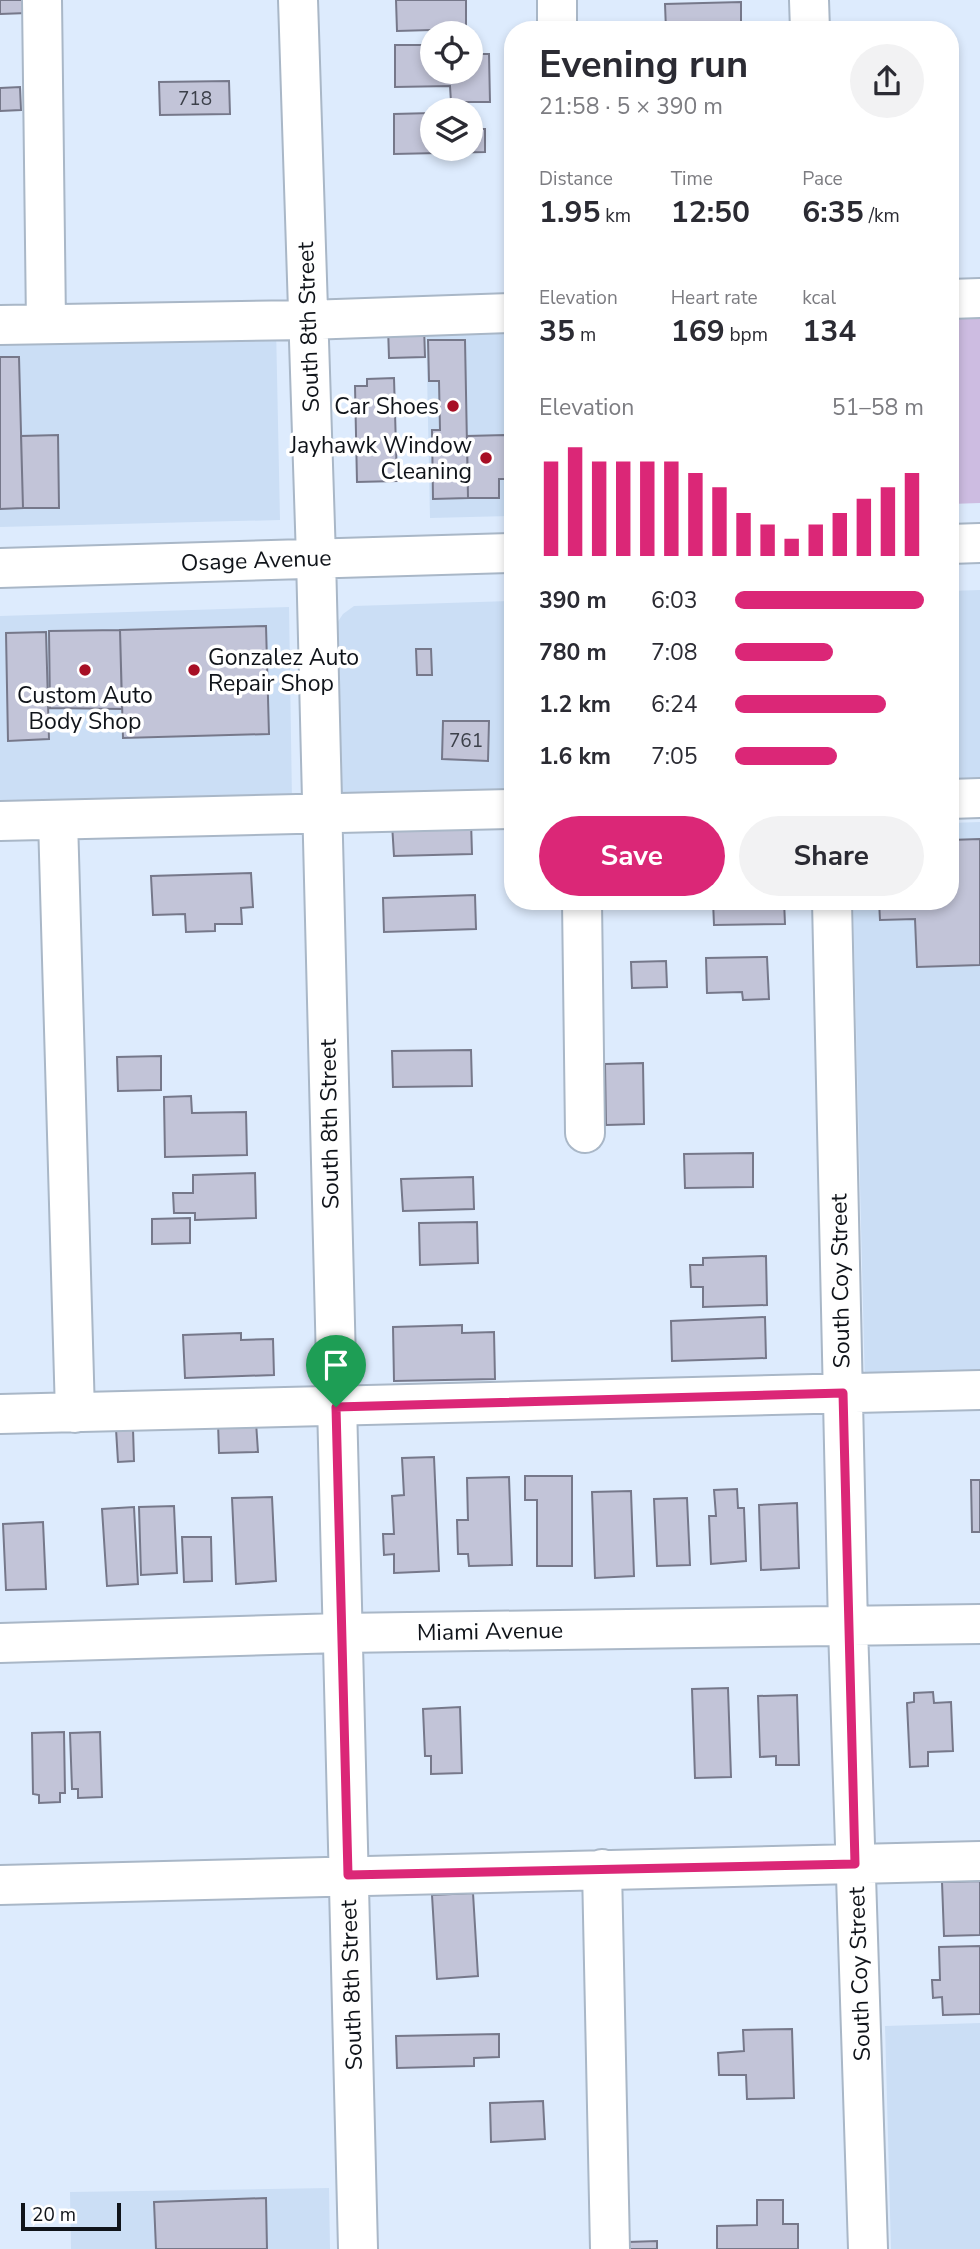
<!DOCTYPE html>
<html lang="en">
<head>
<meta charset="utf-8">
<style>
	body { margin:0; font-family:"Nunito Sans",sans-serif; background:#f2f2f3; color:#2b2b33; height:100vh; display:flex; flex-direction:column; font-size:26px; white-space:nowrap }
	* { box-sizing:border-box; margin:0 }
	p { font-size:23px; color:#7c7c81 }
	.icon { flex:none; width:38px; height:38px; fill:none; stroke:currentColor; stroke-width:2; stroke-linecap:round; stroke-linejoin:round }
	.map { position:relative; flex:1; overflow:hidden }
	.details { position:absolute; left:504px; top:21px; width:455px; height:889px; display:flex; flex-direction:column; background:#fff; border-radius:28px; box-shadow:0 4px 10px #0003 }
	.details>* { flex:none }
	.controls { position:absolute; left:420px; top:21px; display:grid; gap:14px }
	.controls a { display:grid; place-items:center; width:63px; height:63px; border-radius:50%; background:#fff; box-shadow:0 4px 10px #0003; font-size:35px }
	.scale { position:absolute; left:21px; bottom:18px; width:100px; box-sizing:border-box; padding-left:7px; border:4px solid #10141a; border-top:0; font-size:19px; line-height:24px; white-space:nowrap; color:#10141a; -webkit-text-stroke:5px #fff; paint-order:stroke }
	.pin { position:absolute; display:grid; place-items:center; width:60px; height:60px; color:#fff; margin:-72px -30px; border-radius:50% 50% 50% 0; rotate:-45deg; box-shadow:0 0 7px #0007 }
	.pin .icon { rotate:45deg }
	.round { display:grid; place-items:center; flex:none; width:74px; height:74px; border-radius:37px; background:#f2f2f3 }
	.headline { display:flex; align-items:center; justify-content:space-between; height:119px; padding:0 35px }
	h1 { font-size:38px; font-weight:700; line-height:52px }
	.metrics { display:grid; grid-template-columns:repeat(3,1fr); gap:10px; height:119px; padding:7px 35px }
	.metrics div { display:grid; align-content:center }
	.metrics b { font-size:30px; font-weight:700 }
	.metrics small { font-size:19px; font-weight:400 }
	.metrics p { font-size:19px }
	.chart { height:196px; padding:14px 35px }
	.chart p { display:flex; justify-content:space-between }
	.chart svg { width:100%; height:126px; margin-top:7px; stroke:#db2777; stroke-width:6 }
	.cta { display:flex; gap:14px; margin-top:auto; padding:14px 35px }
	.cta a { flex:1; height:80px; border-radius:42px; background:#db2777; color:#fff; font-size:28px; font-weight:700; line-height:80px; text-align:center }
	.cta a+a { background:#f2f2f3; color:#2b2b33 }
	ul { padding:0 35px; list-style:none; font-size:23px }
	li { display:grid; grid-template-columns:112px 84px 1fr; align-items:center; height:52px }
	li i { height:18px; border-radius:9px; background:#db2777 }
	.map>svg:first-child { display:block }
	.built { fill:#cbdef5 }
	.green { fill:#cdbce1 }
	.building { fill:#c2c4d8; stroke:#76788a; stroke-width:2 }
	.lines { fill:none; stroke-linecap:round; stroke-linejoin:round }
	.minor-casing { stroke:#a9b7c7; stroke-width:42 }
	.minor { stroke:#fff; stroke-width:38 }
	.route-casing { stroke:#fff; stroke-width:14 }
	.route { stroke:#db2777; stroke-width:9 }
	.poi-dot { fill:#a70f25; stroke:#fff; stroke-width:2.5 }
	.labels { text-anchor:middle; stroke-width:7; stroke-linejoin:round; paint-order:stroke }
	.number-label { font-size:19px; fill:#3c404a }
	.street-label { font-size:23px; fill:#10141a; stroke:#fff }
	.poi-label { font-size:23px; fill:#10141a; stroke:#fff; text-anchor:end }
</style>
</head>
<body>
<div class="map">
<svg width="980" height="2249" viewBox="0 0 980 2249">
	<rect width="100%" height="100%" fill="#ddebfd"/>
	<!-- built -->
	<path class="built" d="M513,322V516L430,518L426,324Z
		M276,326L280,520L0,527V333Z
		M980,590V790H950V591Z
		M513,601V798L338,802L335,626L343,614L354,606Z
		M289,607L292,801L0,809V616Z
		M980,822V1384L865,1387L853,901H950V823Z
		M980,2023V2249H891L885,2026Z
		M329,2188L330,2249H71L70,2192Z"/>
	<!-- green -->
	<path class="green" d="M980,309V503L950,504V310Z"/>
	<!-- building -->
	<path class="building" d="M0,0H27V13L0,14Z
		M396,0H466V29L397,31Z
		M741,2V30H666L665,4Z
		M471,44L472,54H489L490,102H451L450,86L395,87V45H432V72H471Z
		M229,81L230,114L160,115L159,82Z
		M20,87L21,110L0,111V88Z
		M471,112H475V129H485V152L394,154V114L432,113V149H471Z
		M950,126H957L958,165L950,166Z
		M424,325L425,357L389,358L388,327Z
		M428,340H465L468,498L433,499L432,430H440L439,381H429Z
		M0,357H19L23,508L0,509Z
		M394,378L397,481L357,482L355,386H367V379Z
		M509,404H513V487H510L509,475Z
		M58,435L59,508H23L21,436Z
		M505,435V479H499V498H468L467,436Z
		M266,626L269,734L123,738L120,630Z
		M120,630L122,709L50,708L49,631Z
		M46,632L49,739L8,741L6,633Z
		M416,649H431L432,675H417Z
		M443,721H489L488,761L442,759Z
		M471,821L472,854L394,856L392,824Z
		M980,839V965L917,967L915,919L880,920L879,901H950V840Z
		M251,873L253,907L241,908L242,924H215V931L186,932L185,914L153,915L151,876Z
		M475,895L476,929L384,932L383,898Z
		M713,901H784L785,924L714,925Z
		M767,957L769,999L743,1000L742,992L707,993L706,958Z
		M666,961L667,987L632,988L631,962Z
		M471,1050L472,1086L393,1087L392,1051Z
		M161,1056V1090L118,1091L117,1057Z
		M643,1063L644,1124L606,1125L605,1064Z
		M191,1096L192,1113L246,1112L247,1155L165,1157L164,1097Z
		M753,1153V1187L685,1188L684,1154Z
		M255,1173L256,1218L195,1220V1213H174L173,1193H193V1175Z
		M473,1177L474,1209L403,1211L401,1179Z
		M190,1218V1243L152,1244V1219Z
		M477,1222L478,1263L420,1265L419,1223Z
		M766,1256L767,1305L703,1307V1287H691L690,1265H703V1258Z
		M765,1317L766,1358L672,1361L671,1321Z
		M462,1325V1333L494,1332L495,1379L394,1381L393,1327Z
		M241,1333V1340L273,1339L274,1375L185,1378L183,1335Z
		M256,1422L258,1452L219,1453L218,1423Z
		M116,1429H133L134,1461L118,1462Z
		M434,1457L439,1571L394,1573V1554L384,1555L383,1534H394L392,1496L404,1495L402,1458Z
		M525,1476H572V1566H537V1500H525Z
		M509,1477L512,1565L469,1566L468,1554H458L457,1520H468L467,1478Z
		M971,1480H980V1532H972Z
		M737,1489L738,1508H744L746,1561L711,1564L709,1516H716L714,1490Z
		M631,1491L634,1576L595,1578L592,1492Z
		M272,1497L276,1581L236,1584L232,1498Z
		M687,1498L690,1565L657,1566L654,1499Z
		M797,1503L799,1568L761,1570L759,1505Z
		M174,1506L177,1573L141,1575L139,1507Z
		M134,1507L138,1584L107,1586L102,1509Z
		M43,1522L46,1589L6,1590L3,1524Z
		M182,1537H211L212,1581L184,1582Z
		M728,1688L731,1777L695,1778L692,1689Z
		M933,1692L934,1703L951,1702L953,1751L928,1752V1766L910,1767L907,1703L914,1702V1693Z
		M797,1695L799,1765H776V1756L760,1757L758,1696Z
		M460,1707L462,1773L431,1774V1756H425L423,1709Z
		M64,1732L65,1793H60V1802L39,1803V1795L33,1794L32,1733Z
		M100,1732L102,1797L78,1798V1789H72L70,1733Z
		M980,1881V1935L944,1936L942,1882Z
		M473,1893L478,1976L437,1979L432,1895Z
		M980,1946V2014L943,2015L942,1997L933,1998L932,1980H940L939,1947Z
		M792,2029L794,2098L747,2099L746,2075H719L718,2053L744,2051L743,2030Z
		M499,2034V2057L474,2058V2066L397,2068L396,2036Z
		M543,2101L545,2139L491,2142L490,2103Z
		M266,2198L267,2249H156L154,2202Z
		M757,2200H783V2224H798V2249H717V2226L757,2225Z
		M657,2241V2249H629L628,2242Z"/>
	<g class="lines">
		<defs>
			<path id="minor" d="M42,0L46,324
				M298,0L316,558L358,2249
				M557,0V30
				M809,0L810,30
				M950,299L980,298
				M0,325L307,320L513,313
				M950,544L980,543
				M0,568L513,553
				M950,799L980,798
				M58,820L75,1413
				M0,821L513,809
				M582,901L585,1133
				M832,901L848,1627L868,2249
				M0,1414L980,1390
				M0,1643L341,1633L980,1624
				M602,1869L610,2249
				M0,1885L980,1861"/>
		</defs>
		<!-- minor casing -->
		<use href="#minor" class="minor-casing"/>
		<!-- minor -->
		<use href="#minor" class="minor"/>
	</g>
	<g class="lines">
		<defs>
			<path id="route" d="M843,1393L855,1864L348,1875L336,1407Z"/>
		</defs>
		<!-- route casing -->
		<use href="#route" class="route-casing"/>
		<!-- route -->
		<use href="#route" class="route"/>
	</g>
	<!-- markers -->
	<g class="poi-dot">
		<circle cx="453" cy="406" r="7"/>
		<circle cx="486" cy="458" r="7"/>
		<circle cx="85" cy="670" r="7"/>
		<circle cx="194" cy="670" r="7"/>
	</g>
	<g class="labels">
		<!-- number labels -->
		<g class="number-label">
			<text x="195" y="105">718</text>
			<text x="466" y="747">761</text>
		</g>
		<!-- street labels -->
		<g class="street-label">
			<text transform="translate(308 327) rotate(-92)" y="8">South 8th Street</text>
			<text transform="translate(256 560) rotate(-2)" y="8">Osage Avenue</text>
			<text transform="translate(329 1124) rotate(-91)" y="8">South 8th Street</text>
			<text transform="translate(840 1281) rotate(-91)" y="8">South Coy Street</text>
			<text transform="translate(490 1631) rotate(-1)" y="8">Miami Avenue</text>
			<text transform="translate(859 1974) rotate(-92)" y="8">South Coy Street</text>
			<text transform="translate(351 1985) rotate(-92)" y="8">South 8th Street</text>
		</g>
		<!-- poi labels -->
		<g class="poi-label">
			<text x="439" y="414">Car Shoes</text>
			<text x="472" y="453">Jayhawk Window<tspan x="472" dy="26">Cleaning</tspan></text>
			<text x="208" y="665" text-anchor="start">Gonzalez Auto<tspan x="208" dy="26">Repair Shop</tspan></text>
			<text x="85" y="703" text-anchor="middle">Custom Auto<tspan x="85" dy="26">Body Shop</tspan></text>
		</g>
	</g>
</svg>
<div class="controls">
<a><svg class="icon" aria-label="locate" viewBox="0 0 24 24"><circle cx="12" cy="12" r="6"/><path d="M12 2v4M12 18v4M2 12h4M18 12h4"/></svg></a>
<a><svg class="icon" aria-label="layers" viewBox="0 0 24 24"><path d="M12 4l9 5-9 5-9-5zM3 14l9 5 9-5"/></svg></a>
</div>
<div class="scale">20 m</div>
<div class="pin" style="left:336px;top:1407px;background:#1e9e55"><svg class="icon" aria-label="arrive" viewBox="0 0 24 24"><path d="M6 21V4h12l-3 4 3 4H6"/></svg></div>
<section class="details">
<div class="headline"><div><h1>Evening run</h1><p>21:58 · 5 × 390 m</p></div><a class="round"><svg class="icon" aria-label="share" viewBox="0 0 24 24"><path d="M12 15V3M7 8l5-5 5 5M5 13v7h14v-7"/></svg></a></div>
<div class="metrics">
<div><p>Distance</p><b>1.95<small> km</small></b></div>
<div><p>Time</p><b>12:50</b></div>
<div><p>Pace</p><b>6:35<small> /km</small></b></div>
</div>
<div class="metrics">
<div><p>Elevation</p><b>35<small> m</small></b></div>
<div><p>Heart rate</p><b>169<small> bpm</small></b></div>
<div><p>kcal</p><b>134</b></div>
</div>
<div class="chart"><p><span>Elevation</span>51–58 m</p>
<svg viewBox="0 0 160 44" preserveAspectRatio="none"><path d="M5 44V11M15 44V6M25 44V11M35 44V11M45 44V11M55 44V11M65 44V15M75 44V20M85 44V29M95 44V33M105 44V38M115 44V33M125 44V29M135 44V24M145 44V20M155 44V15"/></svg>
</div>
<ul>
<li><b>390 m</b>6:03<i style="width:100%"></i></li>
<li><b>780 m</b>7:08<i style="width:52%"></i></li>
<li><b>1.2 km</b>6:24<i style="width:80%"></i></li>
<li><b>1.6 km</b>7:05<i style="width:54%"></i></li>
</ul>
<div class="cta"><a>Save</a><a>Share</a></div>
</section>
</div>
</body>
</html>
